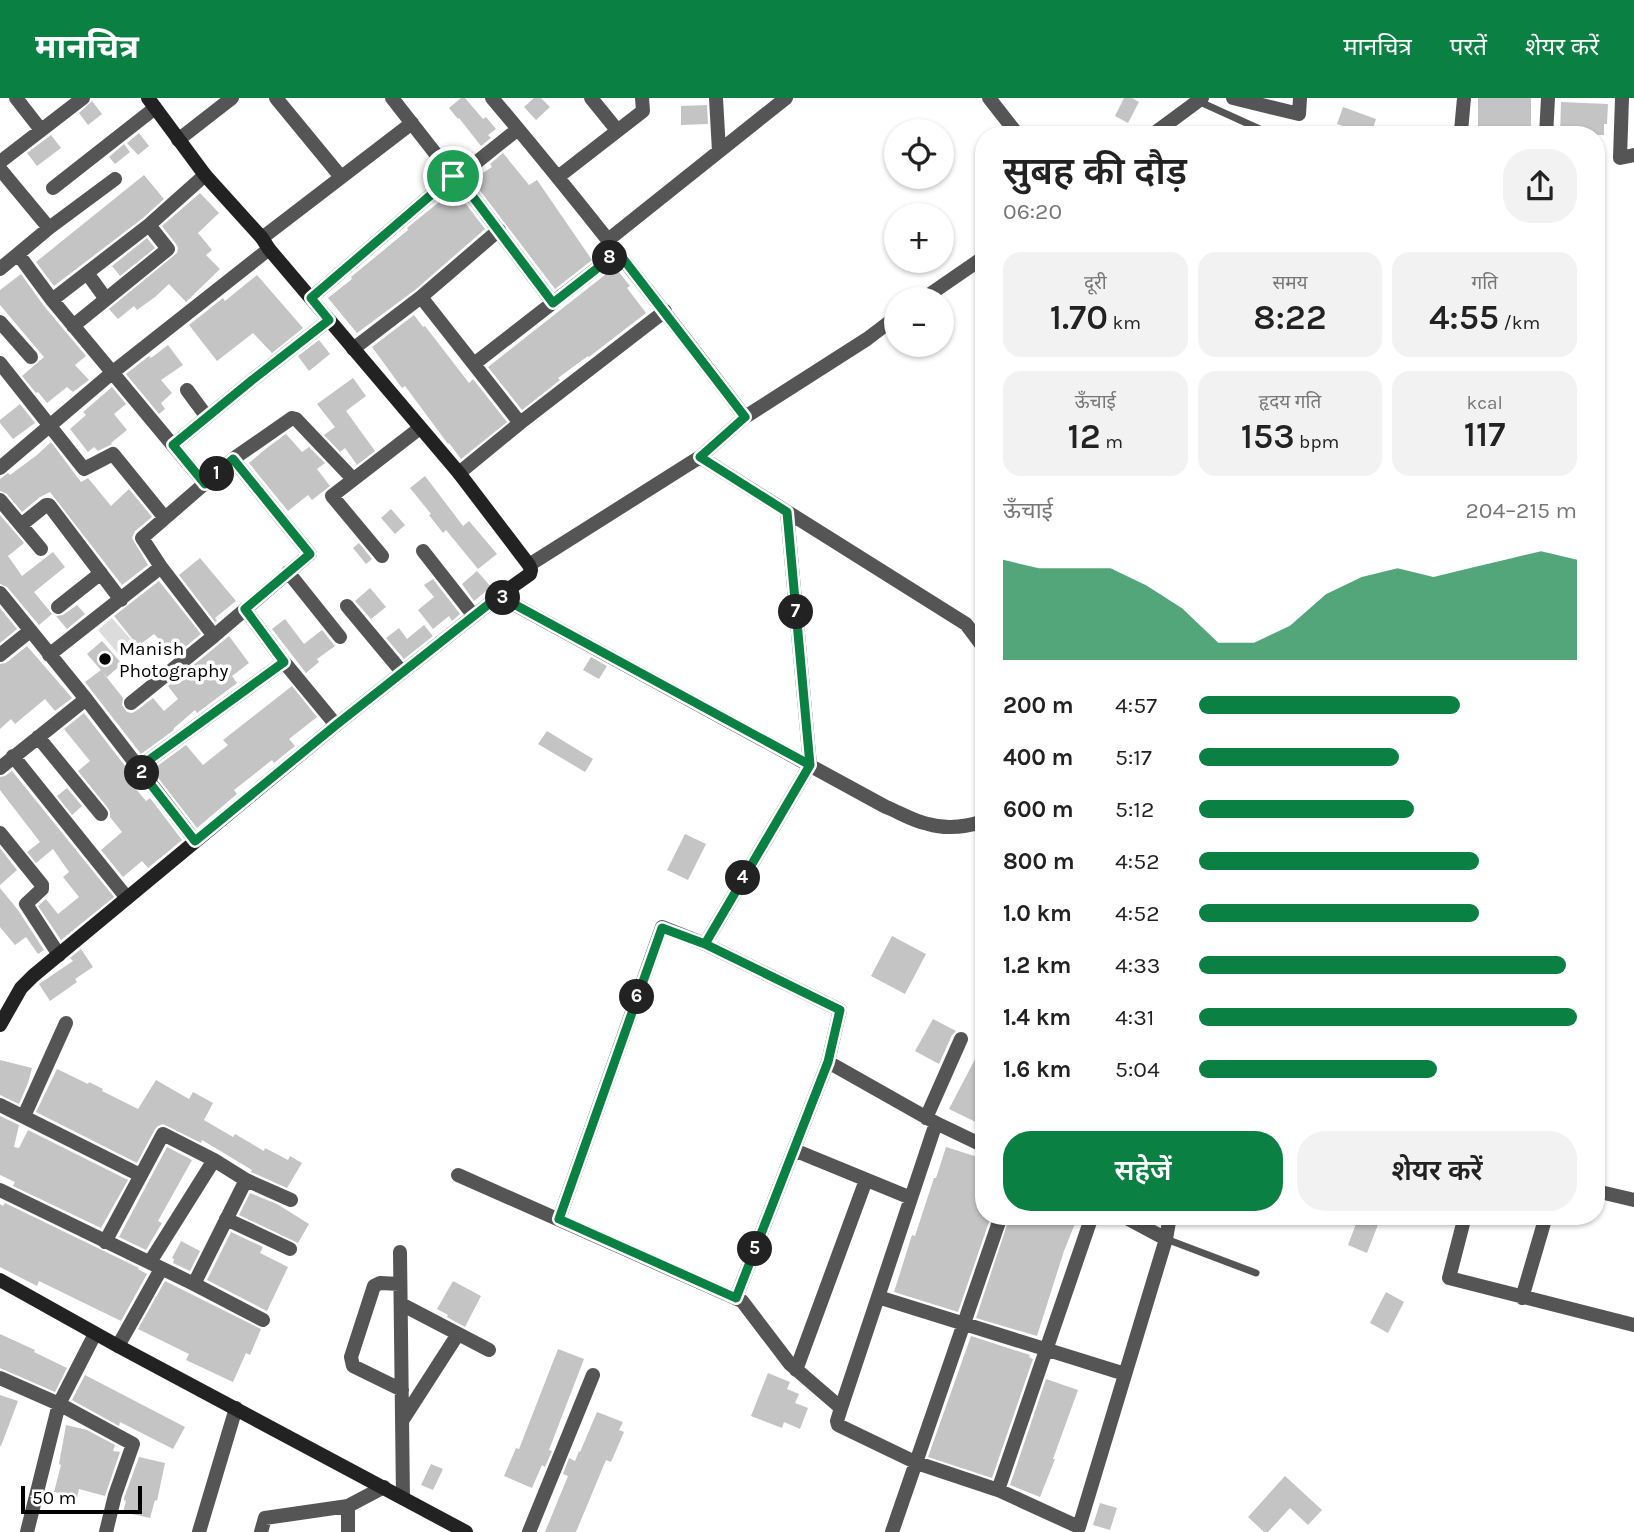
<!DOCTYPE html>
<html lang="hi">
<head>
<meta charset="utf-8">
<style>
	body { margin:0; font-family:Karla,"Noto Sans Devanagari",sans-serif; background:#f2f2f2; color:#222; height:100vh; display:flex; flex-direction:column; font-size:26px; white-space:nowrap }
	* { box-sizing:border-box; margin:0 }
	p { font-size:23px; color:#767676 }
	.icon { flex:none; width:38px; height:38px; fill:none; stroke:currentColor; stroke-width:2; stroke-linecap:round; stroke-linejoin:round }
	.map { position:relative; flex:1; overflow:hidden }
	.drawer { position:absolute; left:975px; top:28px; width:630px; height:1099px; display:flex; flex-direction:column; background:#fff; border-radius:28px; box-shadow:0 2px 5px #0004 }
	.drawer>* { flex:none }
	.fabs { position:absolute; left:884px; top:21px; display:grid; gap:14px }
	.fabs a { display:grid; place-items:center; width:70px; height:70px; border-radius:50%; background:#fff; box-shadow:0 2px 5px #0004; font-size:35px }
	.scale { position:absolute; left:21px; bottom:18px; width:121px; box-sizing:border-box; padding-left:7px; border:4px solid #000; border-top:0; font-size:19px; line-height:24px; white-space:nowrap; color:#000; -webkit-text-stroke:5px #fff; paint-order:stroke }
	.pin { position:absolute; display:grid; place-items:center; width:60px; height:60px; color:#fff; margin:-30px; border:4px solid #fff; border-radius:50%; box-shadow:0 2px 7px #0007 }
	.km { position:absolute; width:35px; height:35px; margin:-18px; border-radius:50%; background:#222; color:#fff; font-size:19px; line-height:35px; text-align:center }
	.round { display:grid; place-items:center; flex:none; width:74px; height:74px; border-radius:28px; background:#f2f2f2 }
	.overview { display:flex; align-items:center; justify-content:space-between; height:119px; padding:0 28px }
	h1 { font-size:38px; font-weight:600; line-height:52px }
	.metrics { display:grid; grid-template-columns:repeat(3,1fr); gap:10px; height:119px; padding:7px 28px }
	.metrics div { display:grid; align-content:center; border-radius:18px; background:#f2f2f2; text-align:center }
	.metrics b { font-size:35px; font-weight:600 }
	.metrics small { font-size:19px; font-weight:400 }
	.metrics p { font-size:19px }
	.chart { height:196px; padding:14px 28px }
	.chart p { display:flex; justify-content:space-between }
	.chart svg { width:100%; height:126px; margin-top:7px; fill:#0b8043; opacity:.7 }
	.primary-button { display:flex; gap:14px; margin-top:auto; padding:14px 28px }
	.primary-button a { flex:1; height:80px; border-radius:28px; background:#0b8043; color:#fff; font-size:28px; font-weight:600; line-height:80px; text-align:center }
	.primary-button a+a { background:#f2f2f2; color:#222 }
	ul { padding:0 28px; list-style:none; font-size:23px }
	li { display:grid; grid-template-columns:112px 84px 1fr; align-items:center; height:52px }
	li i { height:18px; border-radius:9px; background:#0b8043 }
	header { display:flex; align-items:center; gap:42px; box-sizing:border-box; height:98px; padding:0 35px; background:#0b8043; color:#fff }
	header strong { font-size:33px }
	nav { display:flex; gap:38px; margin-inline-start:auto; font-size:24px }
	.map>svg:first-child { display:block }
	.green { fill:#dcdcdc }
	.building { fill:#c4c4c4 }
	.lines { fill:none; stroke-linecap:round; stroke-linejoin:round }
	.lane { stroke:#555; stroke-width:7 }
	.street { stroke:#555; stroke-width:14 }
	.secondary { stroke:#222; stroke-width:14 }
	.route-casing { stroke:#fff; stroke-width:14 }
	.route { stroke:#0b8043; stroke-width:9 }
	.poi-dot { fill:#000; stroke:#fff; stroke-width:2.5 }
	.labels { text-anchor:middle; stroke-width:7; stroke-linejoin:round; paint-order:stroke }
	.poi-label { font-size:19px; fill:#000; stroke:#fff; text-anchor:start }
</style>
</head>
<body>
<header>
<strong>मानचित्र</strong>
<nav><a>मानचित्र</a><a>परतें</a><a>शेयर करें</a></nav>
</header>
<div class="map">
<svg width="1634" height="1434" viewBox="0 0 1634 1434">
	<rect width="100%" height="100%" fill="#fff"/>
	<!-- green -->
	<path class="green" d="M112,520L135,546L120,558L98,532Z"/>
	<!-- building -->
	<path class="building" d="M461,0H465L483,21L486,19L496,31L488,37L491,40L481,48L459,20L458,21L449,10Z
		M534,0H541L550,9L536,22L524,9Z
		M1124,0H1132L1139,4L1128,25L1115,18Z
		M1478,0H1531V37H1478Z
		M92,3L102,16L88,27L79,15Z
		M1561,4L1608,6L1607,26H1604V37H1560Z
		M707,7L708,26L681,27V8Z
		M1343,9L1376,21L1371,37L1337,26Z
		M139,35L149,48L138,57L127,45Z
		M51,37L61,50L37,68L27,55Z
		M124,46L130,54L115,66L109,59Z
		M503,55L529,87L537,82L592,162L555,191L472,82L492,69L490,66Z
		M144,77L164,101L143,120L54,188L36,164Z
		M454,92L456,93L485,131L415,192L357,235L328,200L352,181L351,179L408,132L407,130Z
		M200,95L219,115L198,135L212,152L206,157L220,171L186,204L169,186L155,199L137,212L134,208L118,221L109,211L177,155L178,150L176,146L162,128Z
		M147,140L155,150L120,178L112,168Z
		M615,169L630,188L627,190L646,215L589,259L588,258L558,280L560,282L522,312L488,269Z
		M21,176L44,208L86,258L75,267L89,282L73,294L67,289L47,305L38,294L36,295L22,278L44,259L0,207V192Z
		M257,177L303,230L272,255L253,235L217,263L189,227L223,200L225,203Z
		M414,217L423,229L425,228L469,285L473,281L507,324L461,361L449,345L448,346L405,288L402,290L372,249Z
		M319,242L330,256L309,273L298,258Z
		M168,247L183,267L161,282L172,295L161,305L165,311L159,316L126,276L149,258L151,260Z
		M353,280L366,298L346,313L375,353L357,367L345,350L340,354L324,337L335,329L317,306Z
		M112,289L126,306L114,316L127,332L111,345L112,346L98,353L94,349L88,354L70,331L86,317L83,314Z
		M20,306L35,325L13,341L0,325V322Z
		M286,336L302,354L309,349L325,365L317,371L330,388L312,402L308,397L288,413L249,365L268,349Z
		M51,344L81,384L88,380L111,408L129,391L152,419L135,433L132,440L148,467L122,487L50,394L40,399L22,414L7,396L0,393V381L8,375L10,377L37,357Z
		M425,378L463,428L469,423L497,456L478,471L446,432L443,435L429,417L431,416L410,390Z
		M391,411L405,427L395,436L381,420Z
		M0,417L24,445L8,458L22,478L53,454L65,469L34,494L52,516L39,527L7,489L0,486Z
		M359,445L372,461L366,466L353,450Z
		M200,460L236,503L215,520L217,523L215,524L179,477Z
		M477,473L491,489L474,503L462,486Z
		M433,481L460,516L452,523L449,518L433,531L418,512L434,499L424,487Z
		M159,483L201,536L174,558L160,540L159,541L154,536L138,548L114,518Z
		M370,490L386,509L371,521L355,503Z
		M77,507L85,516L67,531L56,518L63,517Z
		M0,510L17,531L0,545Z
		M285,521L304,546L322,532L335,548L317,561L319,564L306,575L272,531Z
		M424,527L433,538L404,561L386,540L399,530L407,541Z
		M229,538L249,565L232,578L237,585L197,615L195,612L173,631L174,632L141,656L85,584L101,572L123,600L122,607L127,614L132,615L136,613L153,600L164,613L178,601L168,588Z
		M102,543L122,566L107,579L87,556Z
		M27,548L72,600L55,613L45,601L15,626L11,621L0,631V566L6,565Z
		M591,559L607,568L599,581L583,572Z
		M292,588L317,619L289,641L295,648L274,665L272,662L234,692L237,696L197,730L152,672L186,647L203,667L228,647L223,642Z
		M84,615L129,673L125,678L146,703L150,700L182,742L148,770L142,763L123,779L101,752L122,734L110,719V714L108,710L78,673L90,663L64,631Z
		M547,633L593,661L585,674L538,646Z
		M12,673L114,799L61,842L38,808L46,801L58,816L79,799L63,779L69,774L53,751L36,765L27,754L40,744L0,692V679L5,678Z
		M67,690L82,708L72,717L57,698Z
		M685,736L706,746L688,782L667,772Z
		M0,750L17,772L0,787Z
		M0,790L18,812L44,852L38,856L26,839L15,847L0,829Z
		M892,838L926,856L905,896L871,878Z
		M81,851L93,869L75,881L77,884L50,903L39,886L73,863L70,860Z
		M933,921L956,933L952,937L939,966L915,953Z
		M984,944V1028L949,1011Z
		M0,962L32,970L28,985L19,1006L0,997Z
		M57,971L88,986L89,984L103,991L102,993L138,1011L156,982L189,1001L193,994L213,1005L204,1022L233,1039L235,1036L264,1053L265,1050L288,1062L290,1058L302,1065L287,1090L251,1074L252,1072L202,1042L201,1045L163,1026L158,1028L155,1031L137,1065L36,1014Z
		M0,1018L19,1027L14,1049L19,1050L28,1032L128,1082L101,1130L13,1088L15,1084L0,1077Z
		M167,1049L192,1062L158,1123L162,1125L146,1152L119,1139Z
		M946,1049L984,1061V1118H991L958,1214L894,1194L912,1137L915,1138L934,1080H936Z
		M250,1095L277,1106L309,1126L298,1145L239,1117Z
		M5,1105L139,1170L138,1171L147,1176L121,1223L39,1183L37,1188L0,1169V1106L3,1108Z
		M1010,1118H1078L1064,1153L1037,1238L976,1220Z
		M1359,1118L1379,1124L1367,1155L1348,1147Z
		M231,1134L263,1149L260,1155L288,1169L267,1213L207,1182Z
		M181,1143L200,1153L190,1173L173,1165L174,1161L172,1160Z
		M165,1183L261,1231L250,1257L246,1255L233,1284L186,1262L189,1256L138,1231Z
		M453,1183L481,1198L465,1229L447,1219L448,1217L437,1211Z
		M1386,1194L1404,1204L1388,1235L1370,1225Z
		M0,1236L35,1252L34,1254L67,1270L55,1294L0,1270Z
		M971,1238L1030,1257L1029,1259L1033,1261L992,1380L928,1359Z
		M558,1251L584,1261L549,1352L552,1353L545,1369L542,1367L532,1390L504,1378L516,1350L519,1351Z
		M768,1275L790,1284L787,1291L799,1296L795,1305L808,1310L800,1331L784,1324L782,1330L751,1318Z
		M85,1277L185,1329L173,1351L120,1324L119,1328L72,1302Z
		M1046,1281L1078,1292L1053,1361H1055L1040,1399L1010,1387Z
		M0,1297L18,1303L1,1348H0Z
		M597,1314L623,1324L619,1332L624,1334L611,1364L606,1362L576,1434H545L568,1378L563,1376L569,1360L575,1363L579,1353L580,1354Z
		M66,1327L87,1332L115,1347L113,1353L120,1354L105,1398L79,1391L77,1399L54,1394L61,1367L59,1366Z
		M139,1359L165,1365L157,1403L155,1402L150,1420L123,1414L126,1403L124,1402V1400Z
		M431,1366L443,1371L433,1392L421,1387Z
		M1285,1378L1322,1412L1308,1427L1290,1410L1268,1434H1264L1248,1419Z
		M1100,1405L1117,1410L1110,1432L1093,1427Z"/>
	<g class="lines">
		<!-- lane -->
		<path class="lane" d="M1198,3L1264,33L1293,37
			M1166,1141L1256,1175"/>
		<!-- street -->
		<path class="street" d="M16,0L41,32
			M276,0L341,79
			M392,0L453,78L458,79L553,205
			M492,0C580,104 663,211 745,319
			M591,0L617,32
			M716,0L719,53
			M989,0L1018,37
			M1233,0L1299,16L1300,0
			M1622,0L1620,60L1634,57
			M1461,33L1464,0
			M1152,37L1202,0
			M1546,37L1548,0
			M178,42L232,0
			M0,64L83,0
			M0,71L49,130
			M458,79L518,31
			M558,79L643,13L642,0
			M53,90L155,10
			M262,140L412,25
			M608,142L786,0
			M18,156L52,202L205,386
			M0,171L49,130L115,81
			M87,175L106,201
			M421,199L520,325
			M311,200L453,78
			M923,201L984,159
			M52,202L149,127L205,77
			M0,224L31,259
			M73,228L168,151L149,127
			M353,251L421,199L499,132
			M0,265L84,371L113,356L165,420
			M474,266L618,154
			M187,292L207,319
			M173,347L251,283L329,222
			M700,359L966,526L984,550
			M0,370L113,274L269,151
			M459,375L520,325L665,213
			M0,402L41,451
			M21,427L46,407H49L121,502
			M423,453L474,518
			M382,458L332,398L420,330
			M529,467L700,359L745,319L867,241L896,219
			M288,474L340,539
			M0,495L86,601L195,743
			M499,498L886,709C899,714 913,723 928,726C945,731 966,729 984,723
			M347,508L402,574
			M58,509L101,475
			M245,511L284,564L336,627
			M214,538L161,469L142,440L233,361L292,320L296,321L353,381
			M0,557L30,533
			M49,557L161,469
			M131,605L214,538L310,456L233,361
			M38,639L101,716
			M13,658L127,800
			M0,670L86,601
			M138,670L284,564
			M0,735L42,787V791L26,806L59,857
			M705,846L810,667L787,414
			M0,1007L140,1077
			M24,1018L66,925
			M926,1020L961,941
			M936,1025L841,1310L837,1323L838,1327L917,1365L998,1392L1079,1429L1166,1141L1170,1118
			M794,1052L911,1100
			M458,1077L742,1203L790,1266L841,1310
			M0,1092L194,1186L263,1222
			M1596,1093L1634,1102
			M1123,1118L1166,1141
			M1465,1118L1449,1180L1634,1227
			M226,1121L290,1151
			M559,1121L662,829L705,846L840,912L828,964L936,1025L984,1048
			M105,1144L163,1036L214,1062L246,1082L291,1102
			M400,1154L403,1400
			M150,1164L214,1062
			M194,1186L246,1082
			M400,1186L380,1185L374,1188L351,1259L353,1268L402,1292
			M878,1199L1125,1276
			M736,1200L828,964
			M1522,1200L1546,1118
			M401,1206L489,1252
			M118,1248L161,1171
			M796,1272L866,1082
			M0,1280L59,1306L133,1346L115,1397L106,1434
			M402,1323L458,1236
			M998,1392L1092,1118
			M27,1434L59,1306L95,1236
			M199,1434L236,1310
			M261,1434L265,1420L348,1408
			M348,1434V1408L384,1389
			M529,1434L593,1277
			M892,1434L1001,1118"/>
		<!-- secondary -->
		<path class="secondary" d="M0,927L21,890L33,878L336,627L499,498L530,476L531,472L529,467L459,375L269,151L262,140L205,77L148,0
			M0,1182L118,1248L466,1434"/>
	</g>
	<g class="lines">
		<defs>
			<path id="route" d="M453,78L311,200L329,222L251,283L173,347L205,386L233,361L310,456L245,511L284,564L138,670L195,743L336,627L499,498L810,667L705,846L840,912L828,964L736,1200L559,1121L662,830L705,846L810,667L787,414L700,359L745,319L618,154L553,205L458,79L453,78"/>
		</defs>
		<!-- route casing -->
		<use href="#route" class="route-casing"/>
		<!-- route -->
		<use href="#route" class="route"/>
	</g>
	<!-- markers -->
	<circle class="poi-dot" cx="105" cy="561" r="7"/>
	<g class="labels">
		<!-- poi labels -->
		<g class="poi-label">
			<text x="119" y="557">Manish<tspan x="119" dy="22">Photography</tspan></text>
		</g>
	</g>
</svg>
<div class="fabs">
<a><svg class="icon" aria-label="locate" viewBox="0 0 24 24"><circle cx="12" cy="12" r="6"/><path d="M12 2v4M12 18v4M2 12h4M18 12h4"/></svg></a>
<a>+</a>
<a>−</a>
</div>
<div class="scale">50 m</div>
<div class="pin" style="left:453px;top:78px;background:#1e9e55"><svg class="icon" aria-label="arrive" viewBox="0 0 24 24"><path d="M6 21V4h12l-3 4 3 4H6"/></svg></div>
<b class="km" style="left:217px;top:376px">1</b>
<b class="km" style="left:142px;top:675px">2</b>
<b class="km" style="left:503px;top:500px">3</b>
<b class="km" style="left:743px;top:780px">4</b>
<b class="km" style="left:755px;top:1151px">5</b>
<b class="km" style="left:637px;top:899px">6</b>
<b class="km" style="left:796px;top:514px">7</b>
<b class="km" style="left:610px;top:160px">8</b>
<section class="drawer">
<div class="overview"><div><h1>सुबह की दौड़</h1><p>06:20</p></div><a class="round"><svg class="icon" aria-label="share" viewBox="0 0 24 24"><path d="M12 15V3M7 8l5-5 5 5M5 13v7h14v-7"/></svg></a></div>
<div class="metrics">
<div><p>दूरी</p><b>1.70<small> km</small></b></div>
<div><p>समय</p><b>8:22</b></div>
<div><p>गति</p><b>4:55<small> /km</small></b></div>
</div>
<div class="metrics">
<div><p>ऊँचाई</p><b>12<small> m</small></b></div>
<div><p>हृदय गति</p><b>153<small> bpm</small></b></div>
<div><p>kcal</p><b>117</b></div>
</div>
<div class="chart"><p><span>ऊँचाई</span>204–215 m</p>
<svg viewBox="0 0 160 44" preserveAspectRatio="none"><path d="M0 44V9L10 12L20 12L30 12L40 18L50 26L60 38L70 38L80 32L90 21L100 15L110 12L120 15L130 12L140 9L150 6L160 9V44z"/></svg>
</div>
<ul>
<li><b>200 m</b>4:57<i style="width:69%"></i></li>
<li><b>400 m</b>5:17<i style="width:53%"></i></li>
<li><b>600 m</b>5:12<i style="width:57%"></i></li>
<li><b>800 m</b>4:52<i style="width:74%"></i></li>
<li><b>1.0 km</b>4:52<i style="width:74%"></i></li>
<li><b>1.2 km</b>4:33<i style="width:97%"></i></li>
<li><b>1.4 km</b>4:31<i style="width:100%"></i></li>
<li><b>1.6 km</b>5:04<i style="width:63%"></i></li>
</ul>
<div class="primary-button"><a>सहेजें</a><a>शेयर करें</a></div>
</section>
</div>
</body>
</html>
